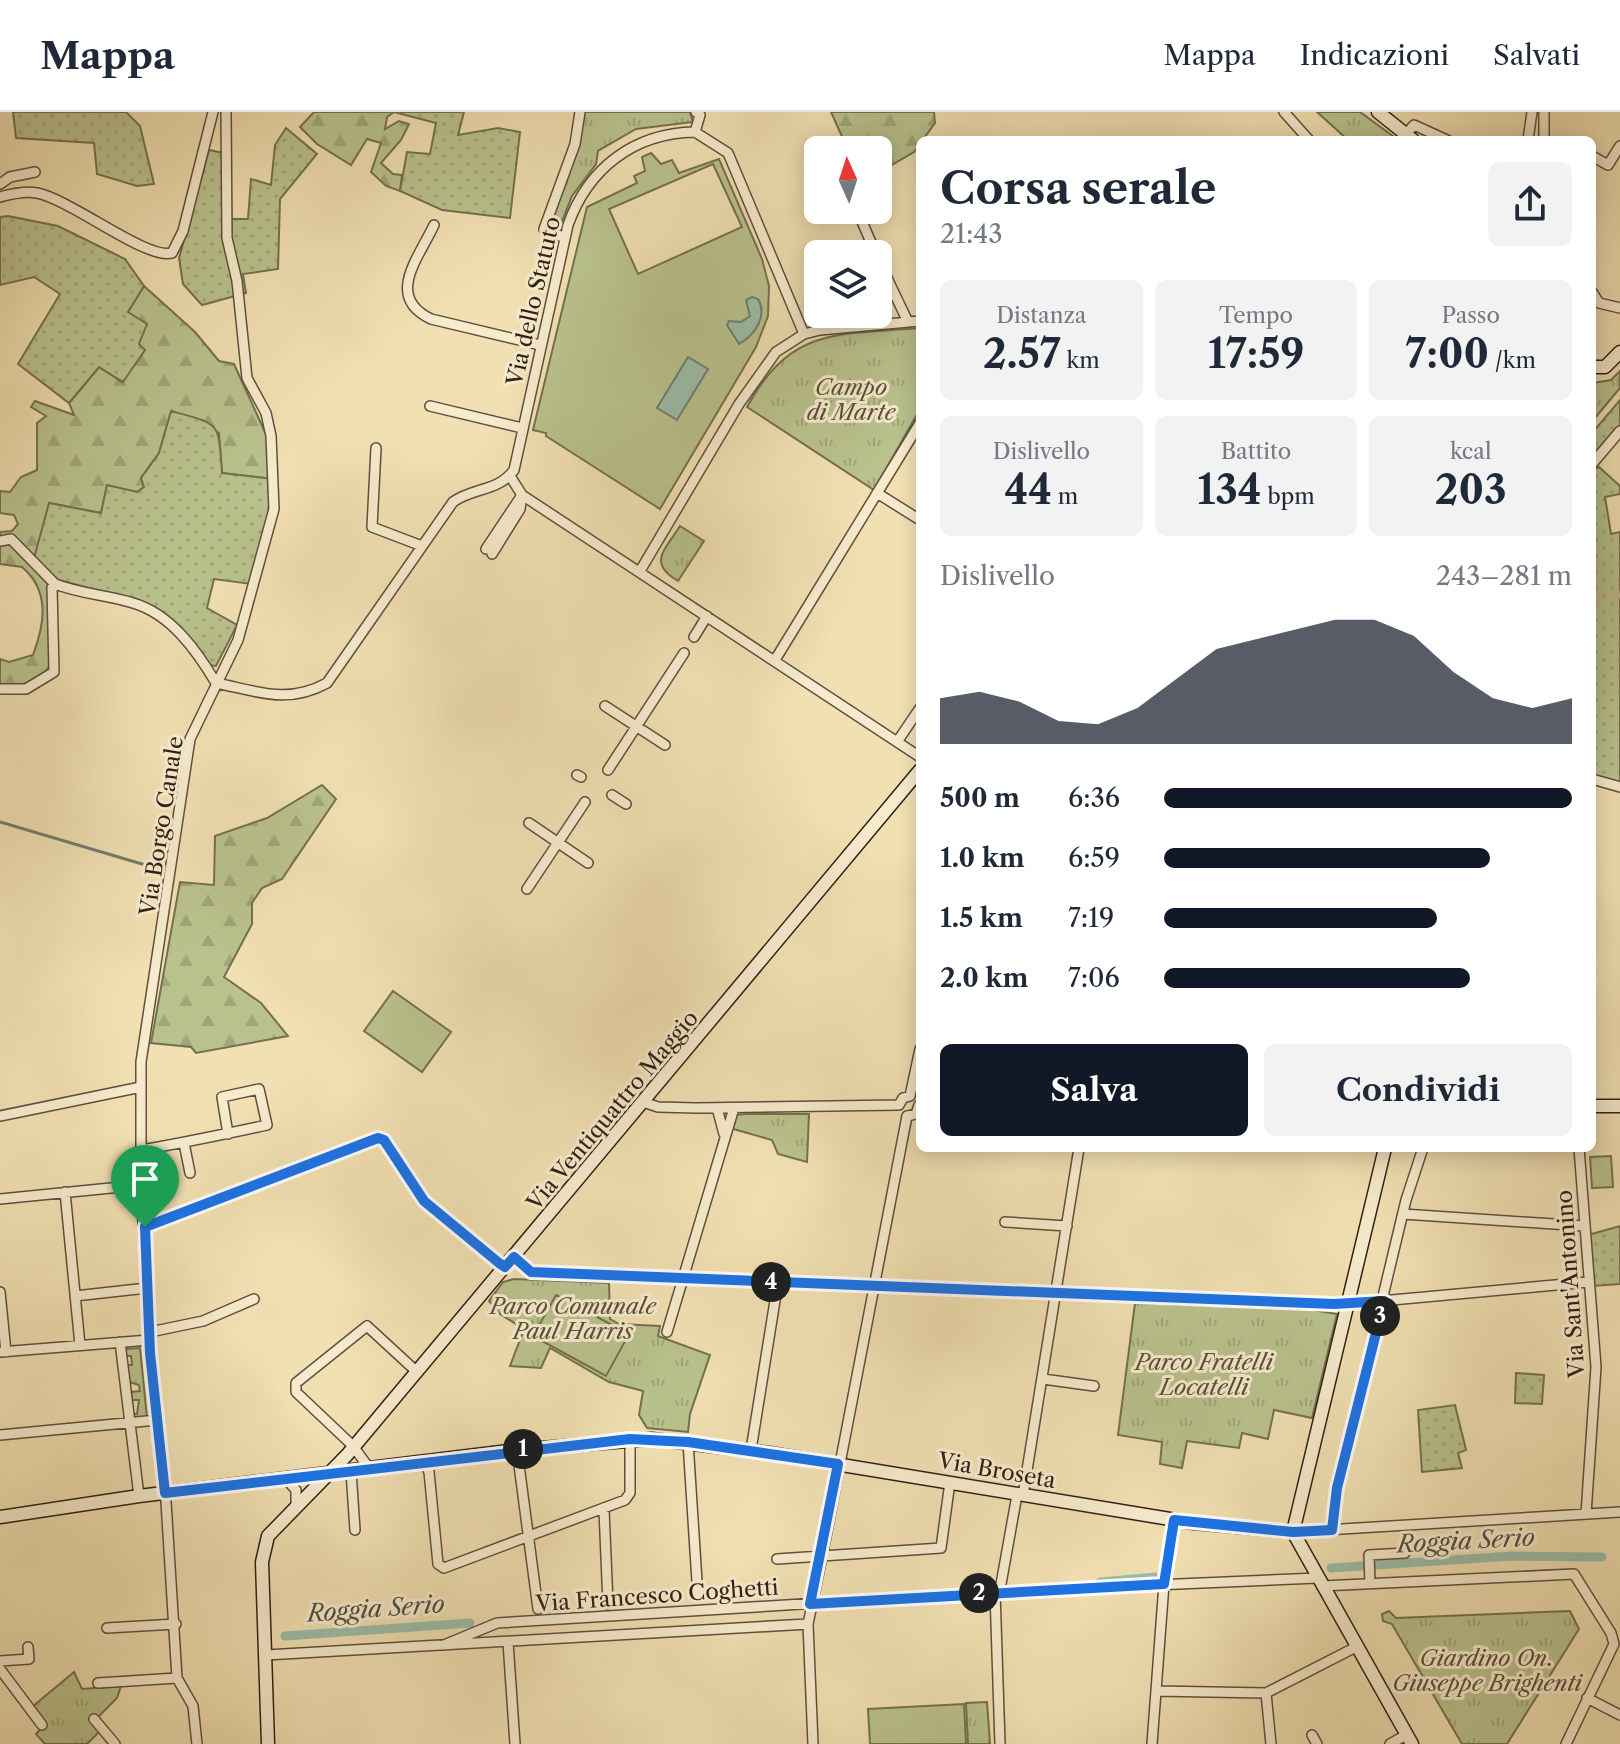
<!DOCTYPE html>
<html lang="it">
<head>
<meta charset="utf-8">
<style>
	body { margin:0; font-family:"Libre Caslon Text",serif; background:#f2f2f3; color:#1f2937; height:100vh; display:flex; flex-direction:column; font-size:30px; white-space:nowrap }
	* { box-sizing:border-box; margin:0 }
	p { font-size:26px; color:#747a83 }
	.icon { flex:none; width:44px; height:44px; fill:none; stroke:currentColor; stroke-width:2; stroke-linecap:round; stroke-linejoin:round }
	.map { position:relative; flex:1; overflow:hidden }
	.details { position:absolute; left:916px; top:24px; width:680px; height:1016px; display:flex; flex-direction:column; background:#fff; border-radius:12px; box-shadow:0 4px 20px #0003 }
	.details>* { flex:none }
	.needle { width:52px; rotate:357deg }
	.buttons { position:absolute; left:804px; top:24px; display:grid; gap:16px }
	.buttons a { display:grid; place-items:center; width:88px; height:88px; border-radius:12px; background:#fff; box-shadow:0 4px 20px #0003; font-size:40px }
	.pin { position:absolute; display:grid; place-items:center; width:68px; height:68px; color:#fff; margin:-82px -34px; border-radius:50% 50% 50% 0; rotate:-45deg; box-shadow:0 0 8px #0007 }
	.pin .icon { rotate:45deg }
	.km { position:absolute; width:40px; height:40px; margin:-20px; border-radius:50%; background:#222; color:#fff; font-size:22px; line-height:40px; text-align:center }
	.round { display:grid; place-items:center; flex:none; width:84px; height:84px; border-radius:12px; background:#f2f2f3 }
	.head { display:flex; align-items:center; justify-content:space-between; height:136px; padding:0 24px }
	h1 { font-size:44px; font-weight:800; line-height:60px }
	.stats { display:grid; grid-template-columns:repeat(3,1fr); gap:12px; height:136px; padding:8px 24px }
	.stats div { display:grid; align-content:center; border-radius:12px; background:#f2f2f3; text-align:center }
	.stats b { font-size:40px; font-weight:800 }
	.stats small { font-size:22px; font-weight:400 }
	.stats p { font-size:22px }
	.chart { height:224px; padding:16px 24px }
	.chart p { display:flex; justify-content:space-between }
	.chart svg { width:100%; height:144px; margin-top:8px; fill:#111827; opacity:.7 }
	.cta { display:flex; gap:16px; margin-top:auto; padding:16px 24px }
	.cta a { flex:1; height:92px; border-radius:12px; background:#111827; color:#fff; font-size:32px; font-weight:800; line-height:92px; text-align:center }
	.cta a+a { background:#f2f2f3; color:#1f2937 }
	ul { padding:0 24px; list-style:none; font-size:26px }
	li { display:grid; grid-template-columns:128px 96px 1fr; align-items:center; height:60px }
	li i { height:20px; border-radius:10px; background:#111827 }
	header { display:flex; align-items:center; gap:48px; box-sizing:border-box; height:112px; padding:0 40px; background:#fff; border-bottom:2px solid #e0e1e3 }
	header strong { font-size:38px }
	nav { display:flex; gap:44px; margin-inline-start:auto; font-size:28px }
	.map>svg:first-child { display:block }
	.grass { fill:url(#grass-tufts); stroke:#747050; stroke-width:2 }
	.forest { fill:url(#forest-firs); stroke:#747050; stroke-width:2 }
	.garden { fill:url(#garden-dots); stroke:#747050; stroke-width:2 }
	.pitch { fill:#b9c28d; stroke:#747050; stroke-width:2; fill-rule:evenodd }
	.water { fill:#9bbdaa; stroke:#707e6e; stroke-width:2 }
	.lines { fill:none; stroke-linecap:round; stroke-linejoin:round }
	.stream { stroke:#707e6e; stroke-width:3 }
	.canal { stroke:#9bbdaa; stroke-width:9 }
	.street-tunnel { stroke:#cab992; stroke-width:9; stroke-dasharray:9 4.5; stroke-linecap:butt }
	.street-casing { stroke:#604f3c; stroke-width:12 }
	.secondary-casing { stroke:#301f14; stroke-width:15 }
	.street { stroke:#f6ebcd; stroke-width:9 }
	.secondary { stroke:#f6ebcd; stroke-width:12 }
	.route-casing { stroke:#fff; stroke-width:16 }
	.route { stroke:#1a73e8; stroke-width:10 }
	.labels { text-anchor:middle; stroke-width:6; stroke-linejoin:round; paint-order:stroke }
	.street-label { font-size:22px; fill:#301f14; stroke:#f6ebcd }
	.park-label { font-size:22px; font-style:italic; fill:#595038; stroke:#f6ebcd }
	.water-label { font-size:24px; font-style:italic; fill:#504e41; stroke:#f6ebcd }
</style>
</head>
<body>
<header>
<strong>Mappa</strong>
<nav><a>Mappa</a><a>Indicazioni</a><a>Salvati</a></nav>
</header>
<div class="map">
<svg width="1620" height="1632" viewBox="0 0 1620 1632">
	<defs>
		<pattern id="grass-tufts" width="24" height="20" patternUnits="userSpaceOnUse" patternTransform="scale(2)"><rect width="24" height="20" fill="#b9c28d"/><path d="M3 7l-1-3M5 7V3M7 7l1-3M15 17l-1-3M17 17v-4M19 17l1-3" fill="none" stroke="#9fa679"/></pattern>
		<pattern id="forest-firs" width="22" height="20" patternUnits="userSpaceOnUse" patternTransform="scale(2)"><rect width="22" height="20" fill="#b9c28d"/><path d="M5 1l3.5 6h-7zM16 11l3.5 6h-7z" fill="#9fa679"/></pattern>
		<pattern id="garden-dots" width="8" height="8" patternUnits="userSpaceOnUse" patternTransform="scale(2)"><rect width="8" height="8" fill="#b9c28d"/><path d="M2 2h.1M6 6h.1" fill="none" stroke="#9fa679" stroke-width="1.8" stroke-linecap="round"/></pattern>
	</defs>
	<rect width="100%" height="100%" fill="#f1e0b2"/>
	<filter id="stains"><feTurbulence type="fractalNoise" baseFrequency=".0025" numOctaves="4"/><feColorMatrix values="0 0 0 0 .2 0 0 0 0 .09 0 0 0 0 .02 0 0 0 .5 -.17"/></filter>
	<radialGradient id="worn" r=".72"><stop offset=".6" stop-color="#630" stop-opacity="0"/><stop offset="1" stop-color="#630" stop-opacity=".3"/></radialGradient>
	<!-- grass -->
	<path class="grass" d="M582,0H690L693,10L636,17L598,39L596,52L572,84L559,117L549,112Z
		M1317,0H1360L1397,27L1348,28Z
		M920,216V297L874,378L747,295C791,214 838,223 920,216Z
		M1620,259V276L1595,306L1592,301V271L1611,268Z
		M680,414L704,429L678,469C647,451 665,438 680,414Z
		M746,1002H809L807,1050L778,1042L772,1028L730,1016L735,1003Z
		M514,1167L609,1171L610,1207L619,1212L660,1214L658,1224L710,1243L690,1302L688,1320L647,1316L639,1303L643,1279L609,1270L550,1236L541,1256L510,1254L524,1217L500,1202L489,1189L503,1170Z
		M1135,1191L1307,1197L1337,1202L1312,1306L1274,1298L1268,1327L1242,1321L1239,1336L1187,1329L1182,1356L1160,1352L1162,1330L1118,1323Z
		M140,1236L147,1306L131,1308V1302H137L139,1288H132L131,1280L140,1279L139,1273L126,1269L127,1253H132L131,1244H125V1237Z
		M1389,1499L1396,1506L1570,1499L1579,1517L1507,1632H1462L1392,1512L1383,1509L1382,1502Z
		M74,1560L82,1577L121,1574L117,1586L98,1605L101,1618L87,1632H45L36,1622L45,1612L32,1595Z
		M987,1590L990,1632H968L966,1591Z"/>
	<!-- forest -->
	<path class="forest" d="M314,0H394L387,5L385,17L399,9L409,12L401,28L381,51L393,62L402,63L400,79L386,74L371,60L381,31L367,27L351,53L317,32L300,15Z
		M831,0H934L935,11L914,40L878,61V38H848Z
		M144,174L195,220L219,249L234,252L269,329L273,367L222,361L219,321L172,299L159,341L141,366L144,375L137,380L107,374L101,401L49,391L55,467L51,552L37,571L0,573V547L9,550L33,543C45,511 50,479 22,455L0,452V420L12,419L18,412L14,403L0,401V379L10,380L21,365L37,358V311L46,304L31,295L35,289L74,303L69,291L99,255L122,270L139,232L127,201Z
		M322,673L336,687L282,767L262,776L252,791V812L224,865L261,891L288,924L196,941L191,935L151,931L180,770L214,773L215,724L267,706Z"/>
	<!-- garden -->
	<path class="garden" d="M13,0H126L140,14L154,72L137,74L97,62L94,31L16,26Z
		M394,0H464L458,23L498,16L520,20L510,106L442,98L400,79L407,40L430,42L436,11Z
		M286,16L317,42L280,87L278,157L243,162L246,181L202,193L183,172L179,146L209,38L224,41V107H248L251,67L271,73L275,33Z
		M8,104L58,114L125,147L144,174L128,200L147,212L139,232L145,238L123,270L99,255L69,291L18,252L60,182L34,165L0,173V105Z
		M1620,288V319L1598,348L1592,342V321Z
		M171,299C222,313 218,309 222,361L273,367C271,402 258,437 251,472L214,467L207,496L237,513L216,554L208,553L167,504L141,490L55,467L33,450L49,391L101,401L107,373L137,380L144,375L141,366L159,341Z
		M1599,355L1620,374V382L1605,385L1611,422L1620,420V672L1592,663V359Z
		M1620,1114V1172L1592,1174L1588,1123Z
		M1516,1261L1544,1263L1542,1292L1515,1291Z
		M1455,1293L1466,1338L1458,1341L1462,1356L1422,1360L1418,1298Z"/>
	<!-- pitch -->
	<path class="pitch" d="M651,41L661,52L672,48L679,61L719,47L762,147L769,174L768,204L756,235L660,397L546,324V321L533,318L587,95L637,71L634,64L645,59L642,45ZM713,52L742,115L638,162L609,97Z
		M393,879L451,920L422,960L364,919Z
		M1611,1044L1613,1075L1592,1076L1590,1045Z
		M556,1183L629,1222L606,1264L533,1224Z
		M964,1592L966,1632H870L868,1597Z"/>
	<!-- water -->
	<path class="water" d="M752,185L758,187C768,204 755,223 739,232L727,213L729,209L741,210L750,204L746,188Z
		M688,245L708,257L677,308L657,296Z"/>
	<g class="lines">
		<!-- stream -->
		<path class="stream" d="M0,710L159,757"/>
		<!-- canal -->
		<path class="canal" d="M1331,1456L1512,1444L1602,1445
			M1100,1470L1156,1465
			M285,1524L470,1511"/>
		<!-- street-tunnel -->
		<path class="street-tunnel" d="M1592,488L1620,482"/>
		<defs>
			<path id="street" d="M1284,0L1309,28
				M1544,0V28
				M695,20L700,3L696,0
				M1406,22L1414,13L1447,28
				M1528,28L1532,0
				M1592,44L1608,53L1620,34
				M0,72L10,65L35,60
				M0,85C11,82 26,79 37,81C72,88 146,148 172,141L183,119L213,0
				M857,98L876,142
				M434,113C418,147 385,185 431,207L540,233
				M565,126L544,117L575,32L580,0
				M878,147L908,210
				M1592,180L1599,191L1620,196
				M430,294L522,316
				M376,336L372,415L422,434
				M1592,352L1620,319
				M510,364L522,383L920,645
				M877,381L920,408
				M0,429L11,427L55,472
				M486,437L522,383L520,397L492,442
				M640,459L739,292L776,240L804,222L820,218L920,209
				M694,525L707,504
				M775,548L920,311
				M216,571C257,579 287,593 327,571L453,390C474,375 498,380 514,358L568,113C588,57 633,21 695,20L728,41L804,222
				M0,577H26L54,560L52,475L55,472C81,482 107,483 133,491C171,502 197,539 216,571
				M605,594L665,633
				M897,630L920,596
				M608,658L684,541
				M577,663L581,665
				M1592,667L1620,675
				M612,683L626,692
				M529,711L588,751
				M527,777L585,690
				M910,984L920,937
				M643,990L658,995L696,996L899,993L903,986L910,984
				M717,996L724,1022
				M0,1004L141,975
				M907,1004L916,1002L919,993
				M184,1031L190,1061
				M1579,1036L1596,1255L1586,1402
				M141,1038C183,1031 225,1022 267,1013L259,977L222,985L228,1022
				M65,1080L80,1233
				M0,1087L141,1073
				M1403,1102L1584,1114
				M1005,1110L1067,1114
				M145,1115L378,1026L384,1028L424,1089L505,1155
				M514,1145L531,1160L1348,1192L1588,1170
				M0,1180L6,1240
				M75,1184L147,1176
				M150,1220L203,1209L254,1187
				M667,1220L734,996
				M120,1230L139,1384
				M0,1240L149,1228
				M1043,1267L1094,1274
				M0,1323L157,1308
				M688,1330L698,1485
				M517,1338L538,1497
				M751,1338L778,1170
				M424,1350L429,1360L438,1452L444,1456L625,1388L630,1381V1327
				M369,1356L353,1334L296,1280V1271L367,1214L417,1260
				M351,1359L355,1418
				M285,1366L296,1378V1393
				M1023,1383L1079,1036
				M604,1398L608,1492
				M1332,1418L1337,1376L1406,1088L1423,1036
				M1293,1420L1620,1400
				M777,1447L941,1436L950,1370
				M1370,1471L1369,1443L1405,1441
				M1322,1474L1574,1462L1611,1521L1614,1532L1566,1632
				M995,1480L1000,1632
				M995,1480L1001,1472L1017,1383
				M107,1516L176,1512
				M508,1530L515,1632
				M444,1533L497,1511L995,1480L1317,1466
				M266,1543L808,1512
				M0,1549L29,1547L28,1535
				M0,1557L42,1613
				M98,1571L177,1566
				M1156,1579L1266,1581L1356,1535
				M1266,1581L1271,1632
				M1587,1586L1620,1603
				M94,1607L115,1632
				M1312,1623L1317,1632
				M197,1632L193,1594L177,1566L166,1390L150,1241L141,1073V950L190,627L238,528L274,397L271,324L266,301L247,266L237,169L227,126L226,0
				M813,1632L808,1512L822,1445L907,1004
				M1152,1632L1164,1472L1174,1408
				M1390,1632L1406,1623"/>
			<path id="secondary" d="M1378,0L1413,28
				M1592,255H1605L1620,240
				M1592,994H1620
				M0,1405L139,1384L517,1338L652,1327L769,1341L1194,1411L1293,1420
				M1293,1420L1385,1036
				M1293,1420L1412,1632
				M268,1632L262,1450L268,1424L347,1343L920,658"/>
		</defs>
		<!-- street casing -->
		<use href="#street" class="street-casing"/>
		<!-- secondary casing -->
		<use href="#secondary" class="secondary-casing"/>
		<!-- street -->
		<use href="#street" class="street"/>
		<!-- secondary -->
		<use href="#secondary" class="secondary"/>
	</g>
	<g class="lines">
		<defs>
			<path id="route" d="M378,1026L384,1028L424,1089L499,1151L505,1155L514,1145L531,1160L1334,1192L1384,1189L1337,1376L1332,1418L1293,1420L1174,1408L1164,1472L810,1492L838,1352L688,1330L630,1327L165,1381L150,1241L145,1115Z"/>
		</defs>
		<!-- route casing -->
		<use href="#route" class="route-casing"/>
		<!-- route -->
		<use href="#route" class="route"/>
	</g>
	<g class="labels">
		<!-- street labels -->
		<g class="street-label">
			<text transform="translate(533 189) rotate(-77)" y="8">Via dello Statuto</text>
			<text transform="translate(161 714) rotate(-81)" y="8">Via Borgo Canale</text>
			<text transform="translate(612 998) rotate(-50)" y="8">Via Ventiquattro Maggio</text>
			<text transform="translate(1570 1172) rotate(-94)" y="8">Via Sant'Antonino</text>
			<text transform="translate(997 1358) rotate(10)" y="8">Via Broseta</text>
			<text transform="translate(657 1483) rotate(-4)" y="8">Via Francesco Coghetti</text>
		</g>
		<!-- park labels -->
		<g class="park-label">
			<text x="851" y="283">Campo<tspan x="851" dy="25">di Marte</tspan></text>
			<text x="573" y="1202">Parco Comunale<tspan x="573" dy="25">Paul Harris</tspan></text>
			<text x="1204" y="1258">Parco Fratelli<tspan x="1204" dy="25">Locatelli</tspan></text>
			<text x="1487" y="1554">Giardino On.<tspan x="1487" dy="25">Giuseppe Brighenti</tspan></text>
		</g>
		<!-- water labels -->
		<g class="water-label">
			<text transform="translate(1466 1429) rotate(-3)" y="8">Roggia Serio</text>
			<text transform="translate(376 1497) rotate(-4)" y="8">Roggia Serio</text>
		</g>
	</g>
	<rect width="100%" height="100%" filter="url(#stains)"/>
	<rect width="100%" height="100%" fill="url(#worn)"/>
</svg>
<div class="buttons">
<a><svg class="needle" viewBox="-14 -14 28 28"><path d="M0-13l5 13h-10z" fill="#e53935"/><path d="M0 13l5-13h-10z" fill="#747a83"/></svg></a>
<a><svg class="icon" aria-label="layers" viewBox="0 0 24 24"><path d="M12 4l9 5-9 5-9-5zM3 14l9 5 9-5"/></svg></a>
</div>
<div class="pin" style="left:145px;top:1115px;background:#1e9e55"><svg class="icon" aria-label="arrive" viewBox="0 0 24 24"><path d="M6 21V4h12l-3 4 3 4H6"/></svg></div>
<b class="km" style="left:523px;top:1337px">1</b>
<b class="km" style="left:979px;top:1481px">2</b>
<b class="km" style="left:1380px;top:1204px">3</b>
<b class="km" style="left:771px;top:1170px">4</b>
<section class="details">
<div class="head"><div><h1>Corsa serale</h1><p>21:43</p></div><a class="round"><svg class="icon" aria-label="share" viewBox="0 0 24 24"><path d="M12 15V3M7 8l5-5 5 5M5 13v7h14v-7"/></svg></a></div>
<div class="stats">
<div><p>Distanza</p><b>2.57<small> km</small></b></div>
<div><p>Tempo</p><b>17:59</b></div>
<div><p>Passo</p><b>7:00<small> /km</small></b></div>
</div>
<div class="stats">
<div><p>Dislivello</p><b>44<small> m</small></b></div>
<div><p>Battito</p><b>134<small> bpm</small></b></div>
<div><p>kcal</p><b>203</b></div>
</div>
<div class="chart"><p><span>Dislivello</span>243–281 m</p>
<svg viewBox="0 0 160 44" preserveAspectRatio="none"><path d="M0 44V30L10 28L20 31L30 37L40 38L50 33L60 24L70 15L80 12L90 9L100 6L110 6L120 11L130 22L140 30L150 33L160 30V44z"/></svg>
</div>
<ul>
<li><b>500 m</b>6:36<i style="width:100%"></i></li>
<li><b>1.0 km</b>6:59<i style="width:80%"></i></li>
<li><b>1.5 km</b>7:19<i style="width:67%"></i></li>
<li><b>2.0 km</b>7:06<i style="width:75%"></i></li>
</ul>
<div class="cta"><a>Salva</a><a>Condividi</a></div>
</section>
</div>
</body>
</html>
